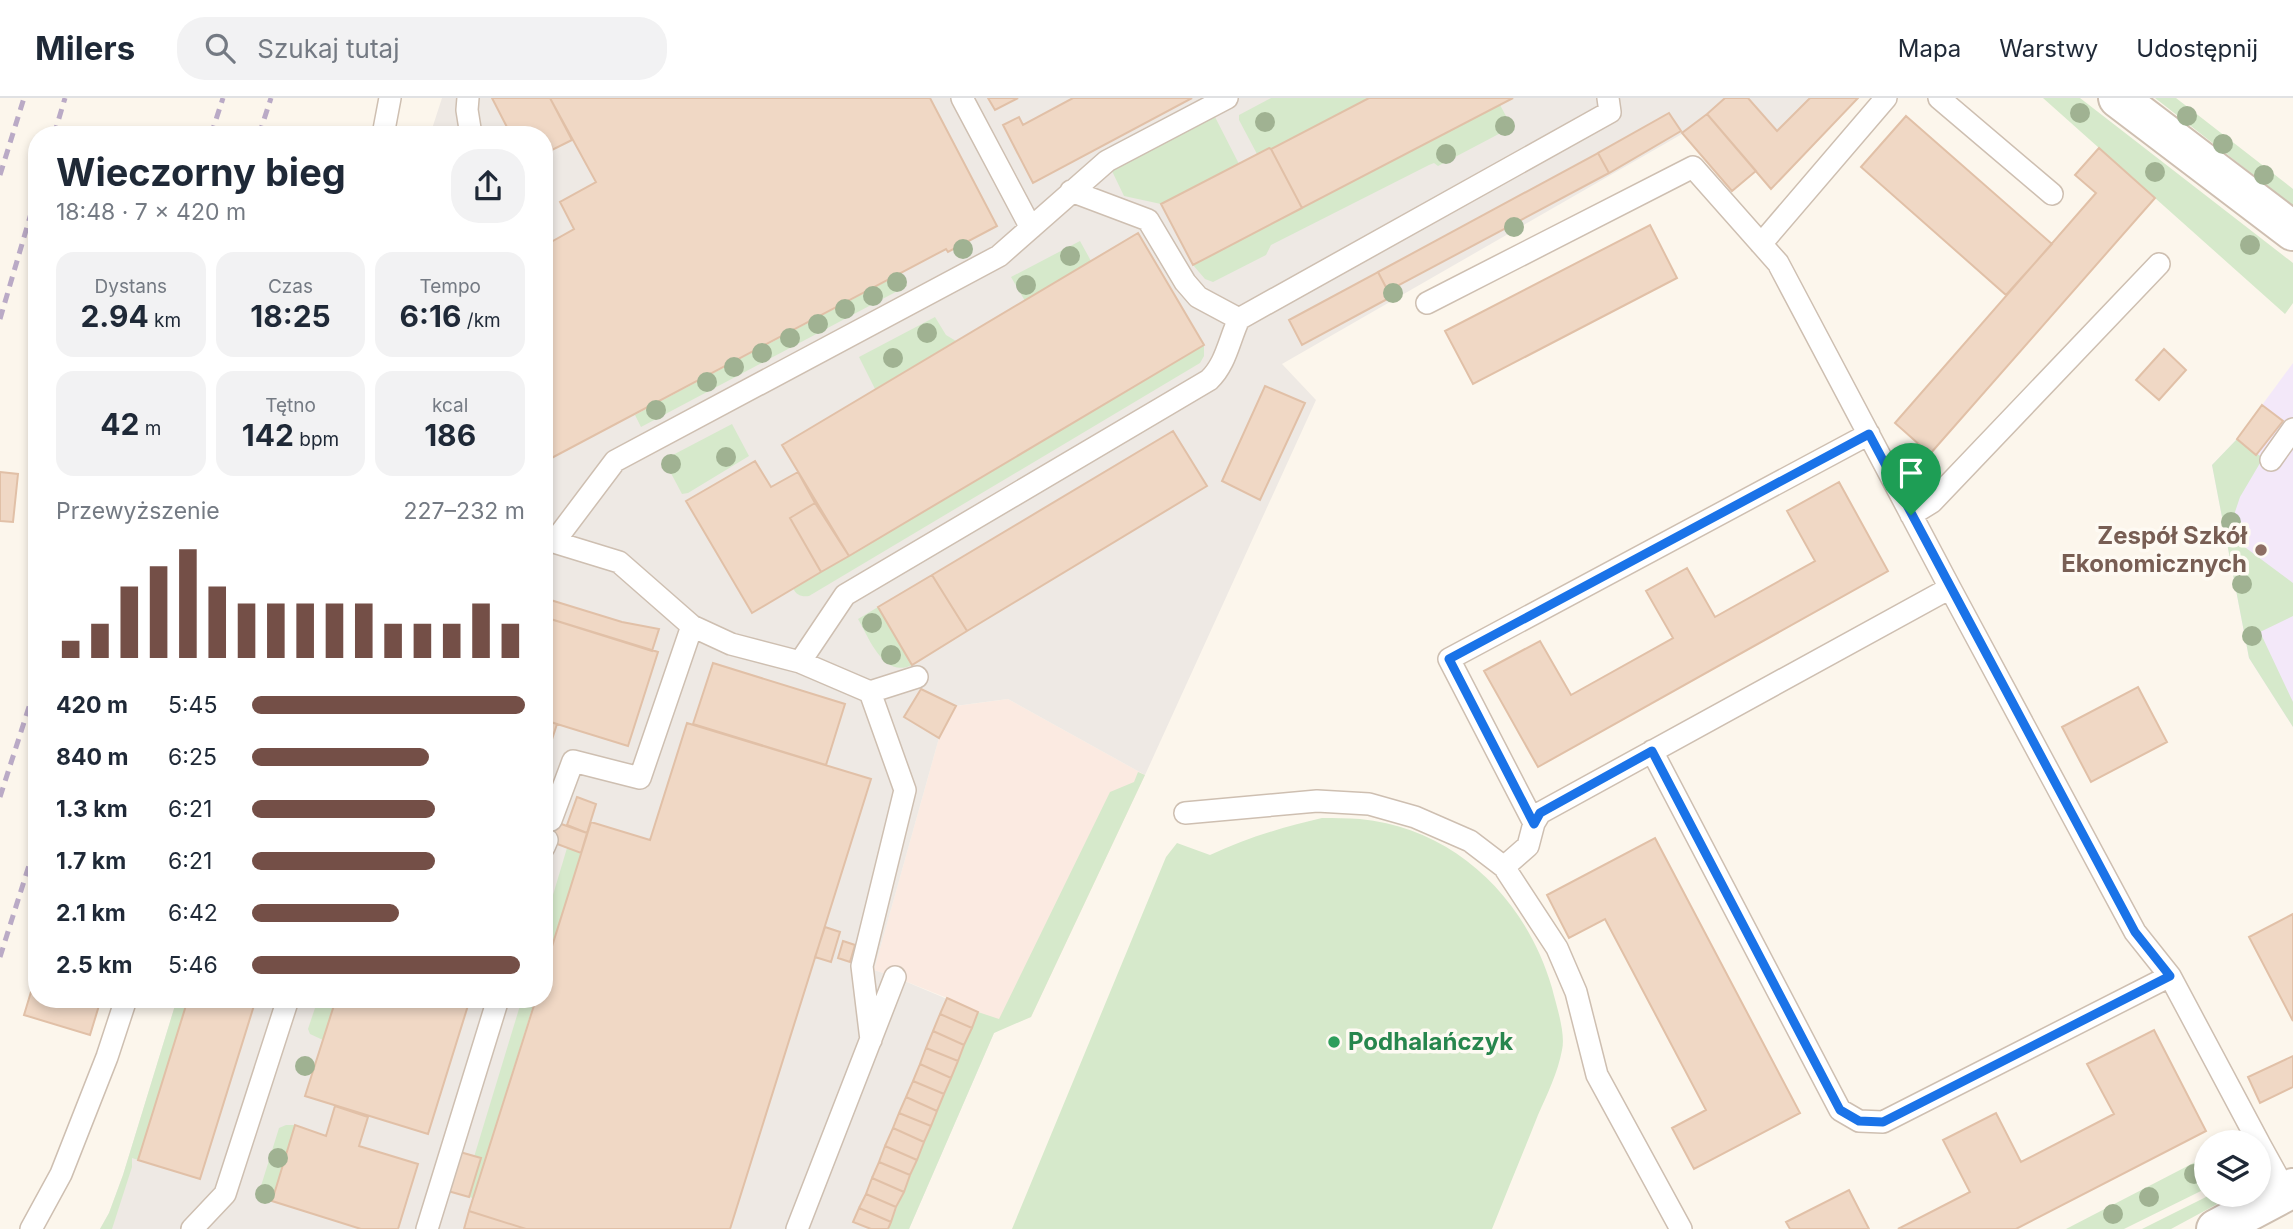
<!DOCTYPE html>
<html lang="pl">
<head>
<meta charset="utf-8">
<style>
	body { margin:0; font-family:Inter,sans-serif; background:#f2f2f3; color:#1f2937; height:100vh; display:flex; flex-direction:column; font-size:26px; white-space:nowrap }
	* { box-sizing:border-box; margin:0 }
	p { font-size:23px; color:#747a83 }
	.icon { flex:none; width:38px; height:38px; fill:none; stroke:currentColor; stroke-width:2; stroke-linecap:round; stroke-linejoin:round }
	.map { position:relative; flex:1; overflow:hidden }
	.sheet { position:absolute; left:28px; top:28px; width:525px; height:882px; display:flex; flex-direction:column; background:#fff; border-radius:28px; box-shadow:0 4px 10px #0003 }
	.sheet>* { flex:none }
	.controls { position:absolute; left:2194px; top:1032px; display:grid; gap:14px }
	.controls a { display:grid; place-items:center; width:77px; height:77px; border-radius:50%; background:#fff; box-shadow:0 4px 10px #0003; font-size:35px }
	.pin { position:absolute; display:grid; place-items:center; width:60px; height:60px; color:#fff; margin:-72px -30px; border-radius:50% 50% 50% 0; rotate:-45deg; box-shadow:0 0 7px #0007 }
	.pin .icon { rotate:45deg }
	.round { display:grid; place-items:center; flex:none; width:74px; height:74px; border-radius:28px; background:#f2f2f3 }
	.overview { display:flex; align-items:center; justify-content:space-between; height:119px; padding:0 28px }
	h1 { font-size:38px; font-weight:700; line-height:52px }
	.stats { display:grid; grid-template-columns:repeat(3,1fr); gap:10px; height:119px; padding:7px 28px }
	.stats div { display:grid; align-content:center; border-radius:18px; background:#f2f2f3; text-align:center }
	.stats b { font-size:30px; font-weight:700 }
	.stats small { font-size:19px; font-weight:400 }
	.stats p { font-size:19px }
	.chart { height:196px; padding:14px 28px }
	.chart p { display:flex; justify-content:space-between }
	.chart svg { width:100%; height:126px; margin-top:7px; stroke:#744f47; stroke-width:6 }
	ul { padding:0 28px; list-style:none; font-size:23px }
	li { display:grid; grid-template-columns:112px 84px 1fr; align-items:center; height:52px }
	li i { height:18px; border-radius:9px; background:#744f47 }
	header { display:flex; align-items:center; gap:42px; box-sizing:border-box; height:98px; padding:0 35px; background:#fff; border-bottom:2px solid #e0e1e3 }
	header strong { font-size:33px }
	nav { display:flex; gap:38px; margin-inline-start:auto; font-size:24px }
	.search { width:490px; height:63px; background:#f2f2f3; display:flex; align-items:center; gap:18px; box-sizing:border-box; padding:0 24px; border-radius:28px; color:#747a83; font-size:26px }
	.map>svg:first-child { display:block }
	.commercial { fill:#fbeae1 }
	.industrial { fill:#eee9e4 }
	.education { fill:#f3e8f9 }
	.green { fill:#d6e9cb }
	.building { fill:#f0d8c5; stroke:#e1c0a7; stroke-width:2 }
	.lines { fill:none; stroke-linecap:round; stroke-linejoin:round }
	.service-casing { stroke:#cebfb1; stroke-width:24 }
	.minor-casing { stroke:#cebfb1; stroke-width:42 }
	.tertiary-casing { stroke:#cebfb1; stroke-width:42 }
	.service { stroke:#fff; stroke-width:21 }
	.minor { stroke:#fff; stroke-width:38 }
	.tertiary { stroke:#fff; stroke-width:38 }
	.rail { stroke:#baaac6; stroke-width:5; stroke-dasharray:10 7; stroke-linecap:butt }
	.tree { fill:#a0b292 }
	.route-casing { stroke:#fff; stroke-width:14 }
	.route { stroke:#1a73e8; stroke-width:9 }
	.education-dot { fill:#8d6e63; stroke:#fefaf3; stroke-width:2.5 }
	.leisure-dot { fill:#2e9e5b; stroke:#fefaf3; stroke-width:2.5 }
	.labels { text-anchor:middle; stroke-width:7; stroke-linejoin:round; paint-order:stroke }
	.education-label { font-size:24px; font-weight:bold; fill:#785e54; stroke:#fefaf3; text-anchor:end }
	.leisure-label { font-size:24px; font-weight:bold; fill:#27864d; stroke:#fefaf3; text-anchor:start }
</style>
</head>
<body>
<header>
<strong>Milers</strong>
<div class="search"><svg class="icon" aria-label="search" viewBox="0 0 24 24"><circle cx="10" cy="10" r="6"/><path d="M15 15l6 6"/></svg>Szukaj tutaj</div>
<nav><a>Mapa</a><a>Warstwy</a><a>Udostępnij</a></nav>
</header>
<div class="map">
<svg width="2293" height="1131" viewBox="0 0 2293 1131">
	<rect width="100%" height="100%" fill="#fcf6ec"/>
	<!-- commercial -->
	<path class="commercial" d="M1008,601L1145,677L1031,919L1002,930L947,900L895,879L874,872L939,640L956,608Z"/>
	<!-- industrial -->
	<path class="industrial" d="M442,0H1858L1771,91L1755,73L1732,93L1682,36L1282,266L1316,302L1145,677L1008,601L955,608L939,640L874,872L895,879L978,914L1002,930L994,935L909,1131H100L109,1115L123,1077L177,901H544V37H430Z"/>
	<!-- education -->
	<path class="education" d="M2293,265V629L2249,560L2212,367L2237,341Z"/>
	<!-- green -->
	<path class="green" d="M1271,0H1369L1271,51L1257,56L1239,22V17Z
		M2043,0H2080L2293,165V205L2285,216Z
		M2155,0H2176L2293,91V108Z
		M1500,7L1512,29L1438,68L1434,65L1429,67L1271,147L1266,157L1213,184L1205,181L1193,167Z
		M1214,17L1239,66L1161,106L1124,98L1111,71Z
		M1080,143L1091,163L1025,203L1011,179Z
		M900,176L907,188L641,329L635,317Z
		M935,219L946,237L956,243L875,291L859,259Z
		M1204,247V258L1200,265L809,498C801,499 796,497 793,490Z
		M732,326L749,358L688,395L682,396L665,364L667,360Z
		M2237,341L2263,360L2240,399L2234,417L2242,447L2293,485V518L2260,534L2293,604V629L2249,560L2212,367Z
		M878,509L912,567C884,581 869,540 858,521Z
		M1138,674L1145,677L1031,919L994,935L909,1131H888L978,914L999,921L1110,694L1134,684Z
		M1322,720C1335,720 1347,720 1360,721C1454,730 1526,800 1552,890C1556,906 1566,936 1562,952C1558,974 1547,997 1538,1017C1523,1055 1507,1093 1492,1131H1012L1166,759L1177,745L1210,757C1246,740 1283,729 1322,720Z
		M567,750L581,755L544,873V827Z
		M177,901H188L138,1062L132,1060V1069L112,1131H100L109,1115L123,1077Z
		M318,901H336L323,942L310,936L308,931Z
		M522,901H535L473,1100L469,1099L481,1061L474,1059Z
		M286,1027H295L272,1103L263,1100L261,1088L279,1030Z
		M2207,1058V1090L2124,1131H2066Z
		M2210,1097H2234L2171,1131H2142Z"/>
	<!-- building -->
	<path class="building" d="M492,0H550L572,42L544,56V37H511Z
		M550,0H930L997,128L948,154L946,151L544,364V148L574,131L560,104L596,84Z
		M988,0H1018L995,12Z
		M1073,0H1192L1033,85L1003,27L1019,19L1023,27Z
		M1369,0H1513L1302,110L1271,51Z
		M1725,0H1748L1777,33L1810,0H1858L1771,91L1707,16Z
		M1669,15L1681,33L1609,75L1598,55Z
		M1707,16L1756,73L1732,93L1682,35Z
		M1906,18L2052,146L2006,197L1861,69Z
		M1269,50L1271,51L1302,110L1193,167L1161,106Z
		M2099,50L2155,100L1930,356L1895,325L2096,95L2075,77Z
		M1598,55L1609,75L1388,193L1378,174Z
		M1650,127L1677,180L1473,286L1445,233Z
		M1138,135L1204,247L849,458L782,347Z
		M1378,174L1391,199L1302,247L1289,222Z
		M2164,251L2186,272L2159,302L2136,282Z
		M1265,288L1305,305L1260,402L1222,383Z
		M2262,307L2283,323L2256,357L2237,341Z
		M1173,333L1207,388L967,533L932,477Z
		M755,363L771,389L798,374L815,405L790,420L821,474L752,515L686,403Z
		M0,374L18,376L13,424L0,423Z
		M1839,384L1888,473L1538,669L1484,573L1540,543L1571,597L1673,540L1646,493L1687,470L1715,519L1815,463L1787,413Z
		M815,405L849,458L821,474L790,420Z
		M932,477L967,533L912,567L878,509Z
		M544,500L622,524L659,531L652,553L544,519Z
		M544,519L658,554L628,648L544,622Z
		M713,565L845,606L826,667L693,626Z
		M2138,589L2167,644L2091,684L2062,629Z
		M921,591L956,608L939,640L904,619Z
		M544,622L557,626L544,666Z
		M687,625L871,681L730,1131H526L469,1113L536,901H544V874L591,724L650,742Z
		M577,699L596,706L587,735L567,727Z
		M544,720L587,735L581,755L544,741Z
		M1655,740L1800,1015L1694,1071L1672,1030L1706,1012L1605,821L1569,840L1547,797Z
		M2293,816V923L2249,839Z
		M825,829L840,834L831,864L815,859Z
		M843,843L855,847L850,864L838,860Z
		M37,874V901H101L90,937L24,917Z
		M947,900L978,914L972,930L940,916Z
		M188,901H256L200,1081L138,1062Z
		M336,901H470L428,1036L305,998Z
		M940,916L972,930L964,947L933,933Z
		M2154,932L2206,1033L2016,1131H1898L1970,1094L1943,1042L1996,1015L2021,1064L2114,1016L2087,966Z
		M933,933L964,947L958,963L926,950Z
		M926,950L958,963L951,980L920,966Z
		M2293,958V989L2260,1005L2248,979Z
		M920,966L951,980L944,996L913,983Z
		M913,983L944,996L937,1013L906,999Z
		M906,999L937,1013L931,1028L899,1015Z
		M335,1008L368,1019L359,1048L418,1066L398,1131H361L272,1103L295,1027L326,1038Z
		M899,1015L931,1028L924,1044L893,1030Z
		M893,1030L924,1044L917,1062L885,1048Z
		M885,1048L917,1062L910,1077L879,1064Z
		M460,1054L481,1060L469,1099L448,1093Z
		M879,1064L910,1077L904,1094L872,1080Z
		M872,1080L904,1094L896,1109L866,1096Z
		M1849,1092L1869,1131H1790L1786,1124Z
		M866,1096L896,1109L891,1124L859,1110Z
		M859,1110L891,1124L888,1131H871L853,1124Z
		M469,1113L526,1131H464Z"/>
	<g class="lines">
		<defs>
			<path id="service" d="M468,0L467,12L471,37
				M962,0L1031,130
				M1939,0L2052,96
				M383,37L390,0
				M1071,93L1148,122L1185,184L1198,199L1239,221
				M1761,146L1886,0
				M1427,205L1693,69L1778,165L1950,490L2135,834L2170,878L2259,1045
				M2271,362L2293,331
				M1911,417L1932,404L2159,166
				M544,441L619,464L692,528L731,546L800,564L870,594L905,692L862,868L871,942
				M554,444L615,363L999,158L1107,63L1227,0
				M800,564L845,497L1209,282C1226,266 1229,242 1239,221L1610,14L1608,0
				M870,594L917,579
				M1652,653L1840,1012L1859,1023L1883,1024L2170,878
				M1185,715L1317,703L1369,706L1415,719L1470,743L1504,769L1557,850L1576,894L1597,977L1681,1131
				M551,722L573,663L640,680L692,528
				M1534,725L1449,561L1869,336
				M544,749L547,742
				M1504,769L1528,748L1534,725L1540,715L1950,490
				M2259,1045L2286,1094
				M31,1131L61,1076L107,959L126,901
				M192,1131L225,1096L288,901
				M427,1131L498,901
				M797,1131L895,879"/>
			<path id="minor" d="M2118,0L2293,133"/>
			<path id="tertiary" d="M2216,1131L2293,1090"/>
		</defs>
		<!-- service casing -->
		<use href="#service" class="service-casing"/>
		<!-- minor casing -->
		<use href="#minor" class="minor-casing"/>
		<!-- tertiary casing -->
		<use href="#tertiary" class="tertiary-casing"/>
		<!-- service -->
		<use href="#service" class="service"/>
		<!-- minor -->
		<use href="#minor" class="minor"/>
		<!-- tertiary -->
		<use href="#tertiary" class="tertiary"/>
		<!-- rail -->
		<path class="rail" d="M54,37L65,0
			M211,37L223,0
			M259,37L271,0
			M0,77L24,0
			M0,221L37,95
			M0,699L37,584
			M0,859L37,742"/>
	</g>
	<!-- trees -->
	<g class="tree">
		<circle cx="2080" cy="15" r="10"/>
		<circle cx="2187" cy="18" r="10"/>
		<circle cx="1265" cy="24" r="10"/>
		<circle cx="1505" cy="28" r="10"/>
		<circle cx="2223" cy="46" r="10"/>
		<circle cx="1446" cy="56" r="10"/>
		<circle cx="2155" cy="74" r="10"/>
		<circle cx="2264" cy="77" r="10"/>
		<circle cx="1514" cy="129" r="10"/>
		<circle cx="2250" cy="147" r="10"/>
		<circle cx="963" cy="151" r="10"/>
		<circle cx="1070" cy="158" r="10"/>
		<circle cx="897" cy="184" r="10"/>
		<circle cx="1026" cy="187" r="10"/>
		<circle cx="1393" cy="195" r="10"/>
		<circle cx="873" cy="198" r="10"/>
		<circle cx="845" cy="211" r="10"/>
		<circle cx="818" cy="226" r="10"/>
		<circle cx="927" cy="235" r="10"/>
		<circle cx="790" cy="240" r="10"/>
		<circle cx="762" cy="255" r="10"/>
		<circle cx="893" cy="260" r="10"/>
		<circle cx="734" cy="269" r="10"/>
		<circle cx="707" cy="284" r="10"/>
		<circle cx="656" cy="312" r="10"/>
		<circle cx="726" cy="359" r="10"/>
		<circle cx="671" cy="366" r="10"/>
		<circle cx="2231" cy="424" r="10"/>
		<circle cx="2242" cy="486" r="10"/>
		<circle cx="872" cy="525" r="10"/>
		<circle cx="2252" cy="538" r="10"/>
		<circle cx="891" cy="557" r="10"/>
		<circle cx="305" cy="968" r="10"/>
		<circle cx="278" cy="1060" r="10"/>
		<circle cx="2194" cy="1076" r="10"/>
		<circle cx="265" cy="1096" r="10"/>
		<circle cx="2149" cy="1099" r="10"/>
		<circle cx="2113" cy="1116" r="10"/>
	</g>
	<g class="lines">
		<defs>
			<path id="route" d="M1869,336L2135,834L2170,878L1883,1024L1859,1023L1840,1012L1652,653L1540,715L1534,726L1449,561Z"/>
		</defs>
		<!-- route casing -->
		<use href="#route" class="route-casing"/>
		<!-- route -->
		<use href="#route" class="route"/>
	</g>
	<!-- markers -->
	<circle class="education-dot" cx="2261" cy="452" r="7"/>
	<circle class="leisure-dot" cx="1334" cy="944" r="7"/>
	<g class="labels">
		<!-- education labels -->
		<g class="education-label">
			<text x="2247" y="446">Zespół Szkół<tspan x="2247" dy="28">Ekonomicznych</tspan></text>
		</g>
		<!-- leisure labels -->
		<g class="leisure-label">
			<text x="1348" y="952">Podhalańczyk</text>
		</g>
	</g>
</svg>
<div class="controls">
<a><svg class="icon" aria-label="layers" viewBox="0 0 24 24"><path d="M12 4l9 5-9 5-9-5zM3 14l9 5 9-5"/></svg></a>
</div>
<div class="pin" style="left:1911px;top:417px;background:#1e9e55"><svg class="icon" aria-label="arrive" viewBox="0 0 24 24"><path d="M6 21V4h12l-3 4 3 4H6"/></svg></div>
<section class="sheet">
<div class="overview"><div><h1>Wieczorny bieg</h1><p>18:48 · 7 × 420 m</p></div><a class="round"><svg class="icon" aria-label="share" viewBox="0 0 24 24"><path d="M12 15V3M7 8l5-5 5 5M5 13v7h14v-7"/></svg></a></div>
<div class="stats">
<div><p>Dystans</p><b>2.94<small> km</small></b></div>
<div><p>Czas</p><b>18:25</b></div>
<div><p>Tempo</p><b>6:16<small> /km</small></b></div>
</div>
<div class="stats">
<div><b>42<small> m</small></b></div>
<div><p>Tętno</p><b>142<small> bpm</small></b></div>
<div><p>kcal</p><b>186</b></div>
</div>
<div class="chart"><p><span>Przewyższenie</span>227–232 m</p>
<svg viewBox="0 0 160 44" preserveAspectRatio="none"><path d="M5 44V38M15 44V32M25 44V19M35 44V12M45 44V6M55 44V19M65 44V25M75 44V25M85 44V25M95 44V25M105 44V25M115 44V32M125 44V32M135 44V32M145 44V25M155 44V32"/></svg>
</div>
<ul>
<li><b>420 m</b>5:45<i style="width:100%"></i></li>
<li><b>840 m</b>6:25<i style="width:65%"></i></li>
<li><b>1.3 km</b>6:21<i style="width:67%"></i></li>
<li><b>1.7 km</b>6:21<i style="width:67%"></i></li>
<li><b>2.1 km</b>6:42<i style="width:54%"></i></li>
<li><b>2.5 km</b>5:46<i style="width:98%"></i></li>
</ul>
</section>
</div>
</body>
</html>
